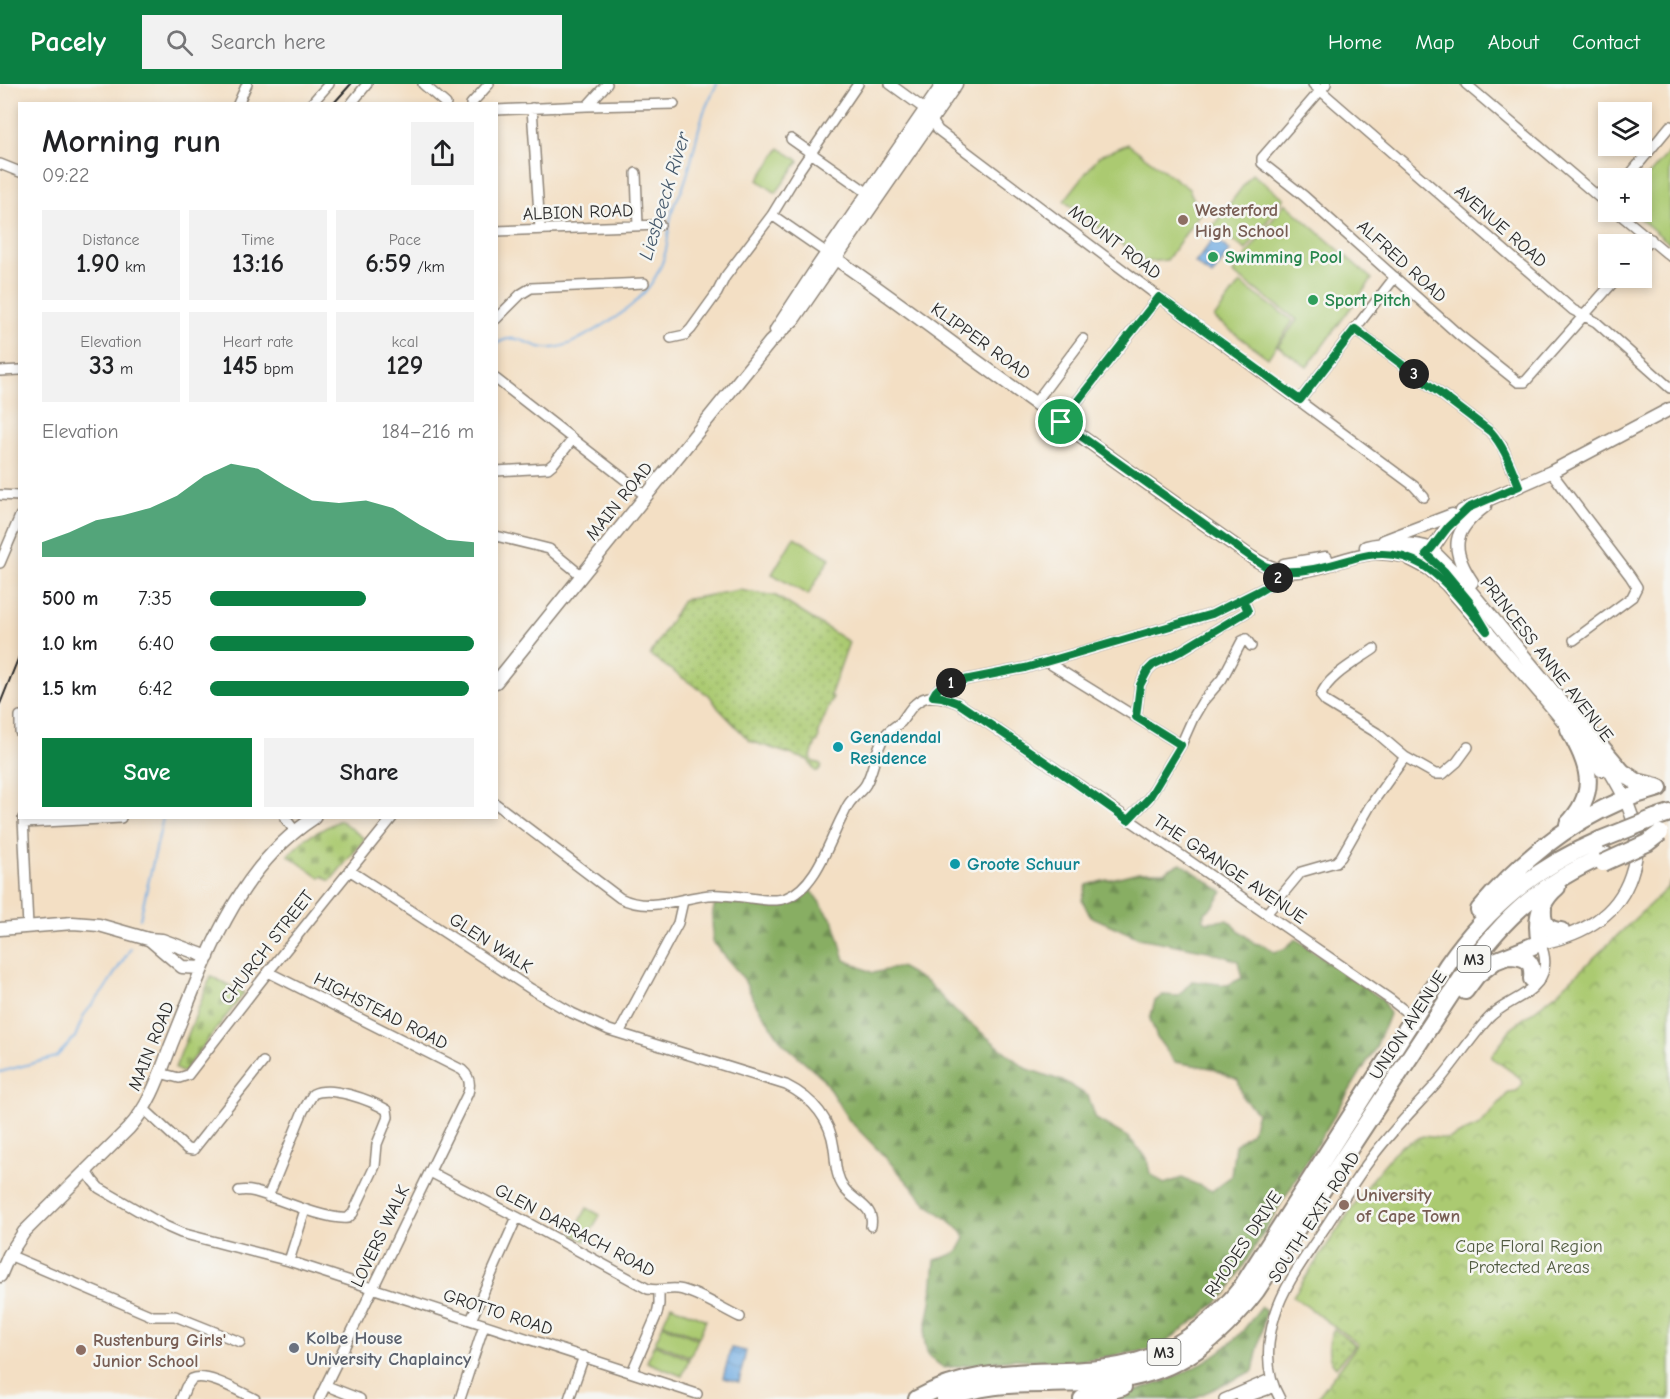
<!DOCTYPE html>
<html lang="en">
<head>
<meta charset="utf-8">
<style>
	body { margin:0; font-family:"Comic Neue",sans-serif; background:#f2f2f2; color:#202124; height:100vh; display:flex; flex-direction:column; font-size:22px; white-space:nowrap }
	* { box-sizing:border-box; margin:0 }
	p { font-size:20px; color:#757577 }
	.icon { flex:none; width:33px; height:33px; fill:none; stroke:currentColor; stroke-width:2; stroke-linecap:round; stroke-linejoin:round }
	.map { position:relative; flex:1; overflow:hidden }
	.drawer { position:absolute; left:18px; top:18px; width:480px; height:717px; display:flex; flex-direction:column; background:#fff; border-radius:0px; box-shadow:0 3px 9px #0003 }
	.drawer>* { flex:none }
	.tools { position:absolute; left:1598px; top:18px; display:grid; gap:12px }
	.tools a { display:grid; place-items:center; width:54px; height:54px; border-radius:0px; background:#fff; box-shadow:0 3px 9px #0003; font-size:30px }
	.pin { position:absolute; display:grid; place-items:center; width:51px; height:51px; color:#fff; margin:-26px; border:3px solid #fff; border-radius:50%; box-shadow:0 2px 6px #0007 }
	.km { position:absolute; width:30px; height:30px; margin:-15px; border-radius:50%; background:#222; color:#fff; font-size:16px; line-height:30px; text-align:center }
	.round { display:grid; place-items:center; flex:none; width:63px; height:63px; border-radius:0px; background:#f2f2f2 }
	.head { display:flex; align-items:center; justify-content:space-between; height:102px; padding:0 24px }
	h1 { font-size:33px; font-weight:700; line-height:45px }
	.figures { display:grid; grid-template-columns:repeat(3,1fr); gap:9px; height:102px; padding:6px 24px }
	.figures div { display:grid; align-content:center; border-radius:0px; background:#f2f2f2; text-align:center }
	.figures b { font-size:26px; font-weight:700 }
	.figures small { font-size:16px; font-weight:400 }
	.figures p { font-size:16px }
	.chart { height:168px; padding:12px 24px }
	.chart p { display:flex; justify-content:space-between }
	.chart svg { width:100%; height:108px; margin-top:6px; fill:#0b8043; opacity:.7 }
	.primary-button { display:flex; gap:12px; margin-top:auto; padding:12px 24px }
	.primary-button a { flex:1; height:69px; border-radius:0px; background:#0b8043; color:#fff; font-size:24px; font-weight:700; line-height:69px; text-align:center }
	.primary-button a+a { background:#f2f2f2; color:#202124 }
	ul { padding:0 24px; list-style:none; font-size:20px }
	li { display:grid; grid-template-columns:96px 72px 1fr; align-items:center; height:45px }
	li i { height:15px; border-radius:8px; background:#0b8043 }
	header { display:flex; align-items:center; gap:36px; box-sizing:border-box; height:84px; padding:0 30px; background:#0b8043; color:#fff }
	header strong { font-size:28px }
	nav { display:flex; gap:33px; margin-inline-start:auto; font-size:21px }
	.search { width:420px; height:54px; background:#f2f2f2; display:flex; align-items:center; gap:15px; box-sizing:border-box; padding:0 21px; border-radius:0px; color:#757577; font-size:22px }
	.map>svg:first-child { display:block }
	.grass { fill:url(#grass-dots); stroke:#6b7a4e; stroke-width:1.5 }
	.forest { fill:url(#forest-firs); stroke:#5a6c47; stroke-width:1.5 }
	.cemetery { fill:url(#cemetery-stones); stroke:#6b7a4e; stroke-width:1.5 }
	.park { fill:url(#park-crowns); stroke:#6b7a4e; stroke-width:1.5 }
	.pitch { fill:#abca71; stroke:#6b7a4e; stroke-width:1.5 }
	.water { fill:url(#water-waves); stroke:#4e6c86; stroke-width:1.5 }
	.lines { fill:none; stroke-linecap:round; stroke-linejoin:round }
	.stream { stroke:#71ace2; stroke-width:2 }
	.minor-casing { stroke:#8f8578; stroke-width:12 }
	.secondary-casing { stroke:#8f8578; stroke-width:15 }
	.motorway-casing { stroke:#8f8578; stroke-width:20 }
	.minor { stroke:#fff; stroke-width:9 }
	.secondary { stroke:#fff; stroke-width:12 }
	.motorway { stroke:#fff; stroke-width:16 }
	.rail { stroke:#2b2b2b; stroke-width:2 }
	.motorway-bridge-casing { stroke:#8f8578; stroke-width:20; stroke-linecap:butt }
	.motorway-bridge { stroke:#fff; stroke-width:16 }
	.route-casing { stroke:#fff; stroke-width:12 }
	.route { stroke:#0b8043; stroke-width:8 }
	.education-dot { fill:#8d6e63; stroke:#f6f6f2; stroke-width:2 }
	.leisure-dot { fill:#2e9e5b; stroke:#f6f6f2; stroke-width:2 }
	.culture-dot { fill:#0f9aa8; stroke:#f6f6f2; stroke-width:2 }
	.worship-dot { fill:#6b7280; stroke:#f6f6f2; stroke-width:2 }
	.labels { text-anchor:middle; stroke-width:5; stroke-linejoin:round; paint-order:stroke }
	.shield { fill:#f6f6f2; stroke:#686867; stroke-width:1.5 }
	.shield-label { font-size:16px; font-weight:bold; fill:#2b2b2b }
	.education-label { font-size:18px; font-weight:bold; fill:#785e54; stroke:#f6f6f2; text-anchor:start }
	.street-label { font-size:18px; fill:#2b2b2b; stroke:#f6f6f2 }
	.leisure-label { font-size:18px; font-weight:bold; fill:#27864d; stroke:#f6f6f2; text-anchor:start }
	.culture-label { font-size:18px; font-weight:bold; fill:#0d838f; stroke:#f6f6f2; text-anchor:start }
	.park-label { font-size:18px; fill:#515b40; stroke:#f6f6f2 }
	.worship-label { font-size:18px; font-weight:bold; fill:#5b616d; stroke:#f6f6f2; text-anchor:start }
	.water-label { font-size:20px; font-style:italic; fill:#44586b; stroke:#f6f6f2 }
</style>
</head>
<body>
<header>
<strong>Pacely</strong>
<div class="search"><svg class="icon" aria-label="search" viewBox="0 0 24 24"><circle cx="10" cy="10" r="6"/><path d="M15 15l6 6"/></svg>Search here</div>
<nav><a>Home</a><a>Map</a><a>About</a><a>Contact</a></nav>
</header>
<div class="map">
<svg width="1670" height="1315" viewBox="0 0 1670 1315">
	<defs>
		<pattern id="grass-dots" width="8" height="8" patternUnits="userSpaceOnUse" patternTransform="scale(1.5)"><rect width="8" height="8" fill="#abca71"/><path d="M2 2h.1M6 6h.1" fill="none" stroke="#8ba45d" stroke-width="1.8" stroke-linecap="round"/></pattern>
		<pattern id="forest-firs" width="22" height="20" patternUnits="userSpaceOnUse" patternTransform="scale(1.5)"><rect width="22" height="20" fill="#88ae63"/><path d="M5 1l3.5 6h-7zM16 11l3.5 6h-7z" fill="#6f8e52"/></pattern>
		<pattern id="cemetery-stones" width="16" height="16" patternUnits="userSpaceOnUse" patternTransform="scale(1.5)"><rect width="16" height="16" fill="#abca71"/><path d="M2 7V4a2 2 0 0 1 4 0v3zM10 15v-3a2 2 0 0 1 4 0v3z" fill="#8ba45d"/></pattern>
		<pattern id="park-crowns" width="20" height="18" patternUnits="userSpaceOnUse" patternTransform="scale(1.5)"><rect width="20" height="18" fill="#abca71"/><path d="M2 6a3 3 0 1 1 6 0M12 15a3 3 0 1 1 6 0" fill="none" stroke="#8ba45d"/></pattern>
		<pattern id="water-waves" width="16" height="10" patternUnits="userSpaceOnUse" patternTransform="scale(1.5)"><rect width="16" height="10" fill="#71ace2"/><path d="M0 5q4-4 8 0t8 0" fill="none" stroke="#5d8cb7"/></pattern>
	</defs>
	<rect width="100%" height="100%" fill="#f6f6f2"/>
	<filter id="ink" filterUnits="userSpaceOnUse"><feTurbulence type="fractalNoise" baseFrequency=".0167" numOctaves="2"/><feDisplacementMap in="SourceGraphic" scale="12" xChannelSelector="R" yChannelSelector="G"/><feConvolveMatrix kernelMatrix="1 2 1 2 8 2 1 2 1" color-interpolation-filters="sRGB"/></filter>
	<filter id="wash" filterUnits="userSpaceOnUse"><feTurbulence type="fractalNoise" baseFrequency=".008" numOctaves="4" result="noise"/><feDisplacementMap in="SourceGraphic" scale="24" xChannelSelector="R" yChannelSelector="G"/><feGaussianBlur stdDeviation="1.35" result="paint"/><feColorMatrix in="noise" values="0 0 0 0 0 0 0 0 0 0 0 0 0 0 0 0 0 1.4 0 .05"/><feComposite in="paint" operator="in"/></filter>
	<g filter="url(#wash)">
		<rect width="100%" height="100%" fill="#f3dfc4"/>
		<!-- grass -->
		<path class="grass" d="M739,506L776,512L849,558L830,612L833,613L818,649L819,652L818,657L816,658L811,673L813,678L819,679L822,682L818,687H815L808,676L750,657L718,624L710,612L681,593L650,571L683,516Z
			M1334,1245L1355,1261L1336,1283C1325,1273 1328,1257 1334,1245Z"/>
		<!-- forest -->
		<path class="forest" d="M1181,779L1223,808L1215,820L1205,829L1203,835L1207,838L1227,836L1254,859L1266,862L1274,868L1284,865L1296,855L1383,916L1389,930L1376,963L1227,1209L1201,1232L1156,1265L1074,1278L1013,1275L944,1284L928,1272L924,1254L931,1219L935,1176L957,1169L965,1154L961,1146L927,1120L887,1075L848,1035L822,993L783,959L756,920L743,894L713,858L712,832L716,815L785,822L810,805L834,838L845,876L873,889L900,883L928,899L955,927L1025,984L1065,998L1088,1012L1096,1035L1129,1054L1147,1074L1150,1089L1164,1100L1182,1094L1212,1107L1231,1092L1235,1061L1252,1048L1257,1028L1243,1014L1238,996L1211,984L1175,978L1157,954L1150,935L1155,917L1163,911L1178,912L1192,897L1228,901L1242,894L1238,877L1208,867L1139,854L1090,832L1082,816L1087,801L1139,788H1164Z
			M1261,1223L1266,1226L1253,1287L1192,1315H1109C1155,1302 1203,1286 1238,1252C1246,1244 1253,1233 1261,1223Z"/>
		<!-- cemetery -->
		<path class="cemetery" d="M340,736L365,755L330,797L323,792L320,794L288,771L306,754Z
			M211,892L244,909L184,987L181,988L175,984Z"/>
		<!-- park -->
		<path class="park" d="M1670,798V1315H1316L1358,1260L1293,1212L1371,1096L1399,1063L1423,1052L1448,1055L1480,1041L1509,1008L1517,1007L1523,999L1519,993L1491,973L1511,944L1557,909L1666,805Z"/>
		<!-- pitch -->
		<path class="pitch" d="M1128,60L1189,105L1200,129L1167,176L1145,178L1064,117L1099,72Z
			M780,64L799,77L776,109L758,96Z
			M1670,67V160L1632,128H1641V100Z
			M1252,90L1284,114L1246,166L1213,142Z
			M1285,119L1372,195L1307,283L1278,262L1297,236L1233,189Z
			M1240,199L1293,237L1268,274L1214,234Z
			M794,453L830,474L808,511L772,490Z
			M587,1124L600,1131L585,1157L573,1150Z
			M671,1221L706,1236L699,1253L663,1239Z
			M663,1241L698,1255L690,1273L655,1258Z
			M654,1260L689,1275L682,1292L647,1278Z"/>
		<!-- water -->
		<path class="water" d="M1214,154L1230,167L1212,192L1195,179Z
			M731,1264L746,1267L739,1298L723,1294Z"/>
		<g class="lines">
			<!-- stream -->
			<path class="stream" d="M496,260C519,245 531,267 553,264C561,263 572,259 579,255C617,235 656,211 666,166C669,151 669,136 674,121C677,114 682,108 684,100C692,79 695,56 702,34C705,22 712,11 717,0
				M140,835L163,734
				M0,988L56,973L75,953L84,931L104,906L131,864"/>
		</g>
	</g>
	<g filter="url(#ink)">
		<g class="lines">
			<defs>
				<path id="minor" d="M423,0L446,20
					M890,0L926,26L938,46L1159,213L1414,402L1424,413
					M1313,0L1573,226L1596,238L1670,304
					M1326,0L1262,74V79L1304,112L1459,251L1518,298H1525L1617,194
					M1466,0L1608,121
					M238,20L247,0
					M311,20L329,0
					M351,20L367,0
					M471,20L489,0
					M587,22L607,0
					M532,24L540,145
					M496,26L587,22L674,20
					M791,55L868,109
					M0,80L20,88
					M636,89L638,142
					M1627,94L1670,42
					M1617,128L1670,172
					M772,131L827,169
					M496,147L660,141
					M1641,166L1651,155
					M496,235L521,210L531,204L644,199
					M1355,245L1491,348L1502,362L1519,402
					M671,254L685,251L691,245L717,209L725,193L772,131L800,85L858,0
					M0,287L20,286
					M496,295L646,412
					M1300,316L1395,193
					M1035,319L1083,255
					M1061,338L1159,213
					M496,387L548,384L554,379L573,355
					M1551,388L1630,492L1637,503L1632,513L1574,556
					M0,411L20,412
					M496,452L549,465L582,492
					M0,479L20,432
					M1374,565C1359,576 1326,593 1321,612L1326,618L1377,649L1405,673
					M1047,578L1181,661
					M933,612L939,604L949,599L1025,584L1212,530L1270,501L1278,493L1284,481
					M20,632V648
					M1136,633L1140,601L1148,586L1153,581L1179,568L1248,527L1243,515
					M496,720L620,814C650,829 678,814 709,811C732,808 769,821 786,814C816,803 829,758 842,733C845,728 847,721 851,717C856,710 862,707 866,700C874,685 875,667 884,653C888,646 895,643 901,638C906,632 909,625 915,620C927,608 944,613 958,619L1047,679L1391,916L1414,934
					M23,734L28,843
					M285,734L295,747
					M1128,736L1149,714L1181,661L1193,634L1203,617L1222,595L1242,557L1246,555L1251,562
					M24,739L121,734
					M349,786L531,905L572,929L609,946L786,1001C812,1014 830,1034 834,1064C836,1079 835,1091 844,1104C854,1118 875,1122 871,1142
					M1266,830L1301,788L1336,778L1341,773L1370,722L1405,673L1435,690H1443L1457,678L1468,663
					M268,888L462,986C469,992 471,1000 468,1009L319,1315
					M619,949L678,839L683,817
					M160,989L179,994L188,991L268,888L392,734
					M144,1025L187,1065L193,1066L263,978
					M86,1086L93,1097L99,1104L165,1142L181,1149L289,1177L697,1310
					M430,1088L517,1133L648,1205C659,1207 668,1204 678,1205C695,1207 723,1225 740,1233
					M239,1107C250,1105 260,1109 271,1113C290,1120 329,1136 348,1134L353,1129L375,1082L377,1060L388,1033L387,1026C370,1016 331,1001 313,1010L303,1027L268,1113
					M9,1171L152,1232H175L240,1258
					M289,1177L305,1126
					M471,1236L517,1133
					M632,1288L657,1230L659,1220V1207
					M327,1302L360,1315
					M181,1315L186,1303L192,1295C207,1288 240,1308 255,1315
					M460,1315L484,1241
					M569,1315L584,1272
					M1224,1315L1270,1295
					M1241,1315L1267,1306L1273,1302
					M1280,1315C1265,1289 1266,1260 1275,1231C1284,1201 1305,1174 1322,1148C1339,1123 1354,1096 1373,1072C1393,1045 1417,1022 1439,997C1456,977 1470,955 1487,936C1501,919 1525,915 1538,898C1547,886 1546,872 1540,859"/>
				<path id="secondary" d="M827,169C881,205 933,245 985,283C1073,347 1162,410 1251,473C1299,505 1327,474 1374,469C1389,468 1412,476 1425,470C1435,466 1440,451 1448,442C1454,436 1462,430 1468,424
					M776,246L816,185L943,0
					M1462,427L1551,388L1670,325
					M1384,457L1452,431
					M1366,463C1383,459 1416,458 1431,465L1459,493L1572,630
					M1408,474L1429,485L1447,501L1540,609L1590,670L1601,686
					M1284,481L1326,474
					M1472,498C1449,464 1453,446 1485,422
					M496,598L770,258L793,236L956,0
					M0,845L73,839L99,841L148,855L162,856L208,873
					M149,855L182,883L202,884
					M1540,859C1581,851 1617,833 1631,791C1635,779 1638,764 1636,751C1633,723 1615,695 1600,671
					M0,1192L9,1171L24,1148L128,1045C150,1022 160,990 171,961C205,878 235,785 314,734"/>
				<path id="motorway" d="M1569,625L1622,688L1637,698L1657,703
					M1655,734L1670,729
					M1568,740C1600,706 1588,681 1569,645
					M1543,824C1542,839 1546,846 1561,847
					M1479,826C1527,769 1587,723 1659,704
					M1508,872C1525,872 1534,876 1532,895
					M1465,907L1477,891L1495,877L1540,859C1535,837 1539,818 1557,803
					M917,1315C976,1281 1034,1291 1099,1285C1157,1280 1206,1249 1241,1204L1448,880C1489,822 1535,784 1600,756
					M945,1315C977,1301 1011,1300 1044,1300C1069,1299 1094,1300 1118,1296C1180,1287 1219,1255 1256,1207L1467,886C1505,831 1543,799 1605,771
					M1082,1315L1123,1303"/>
			</defs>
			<!-- minor casing -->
			<use href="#minor" class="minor-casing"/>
			<!-- secondary casing -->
			<use href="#secondary" class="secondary-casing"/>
			<!-- motorway casing -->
			<use href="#motorway" class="motorway-casing"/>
			<!-- minor -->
			<use href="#minor" class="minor"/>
			<!-- secondary -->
			<use href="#secondary" class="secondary"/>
			<!-- motorway -->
			<use href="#motorway" class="motorway"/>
			<!-- rail -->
			<path class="rail" d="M333,20L351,0
				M0,620L20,570"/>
			<defs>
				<path id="motorway-bridge" d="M1600,756L1655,734
					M1603,779L1647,759L1660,749"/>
			</defs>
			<!-- motorway-bridge casing -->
			<use href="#motorway-bridge" class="motorway-bridge-casing"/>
			<!-- motorway-bridge -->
			<use href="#motorway-bridge" class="motorway-bridge"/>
		</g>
	</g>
	<g class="lines" filter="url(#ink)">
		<defs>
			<path id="route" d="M1061,338L1251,473L1265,482L1282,487L1278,493L1270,501L1212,530L1025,584L949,599C941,602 936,605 933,612L942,613L958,619L1047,679L1128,736L1149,714L1181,661L1136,633L1140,601L1148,586L1153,581L1179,568L1248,527L1243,516C1258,508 1273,502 1282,487C1307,489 1330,481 1355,474C1421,455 1449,504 1487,547L1469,517L1445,488L1426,470L1431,465L1448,443L1468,424L1519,402C1511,383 1505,364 1491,348L1355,245L1300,316L1159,213L1061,338"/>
		</defs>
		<!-- route casing -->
		<use href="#route" class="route-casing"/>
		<!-- route -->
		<use href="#route" class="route"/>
	</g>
	<!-- markers -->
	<g class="education-dot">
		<circle cx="1183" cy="136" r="6"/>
		<circle cx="1344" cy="1121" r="6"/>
		<circle cx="81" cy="1266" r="6"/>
	</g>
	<g class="leisure-dot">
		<circle cx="1213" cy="173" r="6"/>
		<circle cx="1313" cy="216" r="6"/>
	</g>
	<g class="culture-dot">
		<circle cx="838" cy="663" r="6"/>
		<circle cx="955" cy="780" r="6"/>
	</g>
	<circle class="worship-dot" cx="294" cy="1264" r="6"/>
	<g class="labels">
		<!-- shield labels -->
		<g class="shield">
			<rect x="1457.5" y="862" width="33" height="26" rx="4.5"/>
			<rect x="1147.5" y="1255" width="33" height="26" rx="4.5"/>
		</g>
		<g class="shield-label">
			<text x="1474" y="881">M3</text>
			<text x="1164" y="1274">M3</text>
		</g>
		<!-- education labels -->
		<g class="education-label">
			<text x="1195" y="132">Westerford<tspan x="1195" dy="21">High School</tspan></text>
			<text x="1356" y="1117">University<tspan x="1356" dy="21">of Cape Town</tspan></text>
			<text x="93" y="1262">Rustenburg Girls'<tspan x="93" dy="21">Junior School</tspan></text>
		</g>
		<!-- street labels -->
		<g class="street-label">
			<text transform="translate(578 128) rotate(-2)" y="6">ALBION ROAD</text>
			<text transform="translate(1501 142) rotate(41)" y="6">AVENUE ROAD</text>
			<text transform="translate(1115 158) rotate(37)" y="6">MOUNT ROAD</text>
			<text transform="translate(1402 177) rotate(42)" y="6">ALFRED ROAD</text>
			<text transform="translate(981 257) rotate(36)" y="6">KLIPPER ROAD</text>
			<text transform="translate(619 417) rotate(-51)" y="6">MAIN ROAD</text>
			<text transform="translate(1547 575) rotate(52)" y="6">PRINCESS ANNE AVENUE</text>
			<text transform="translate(1230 785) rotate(34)" y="6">THE GRANGE AVENUE</text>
			<text transform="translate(491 859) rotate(33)" y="6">GLEN WALK</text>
			<text transform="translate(267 863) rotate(-52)" y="6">CHURCH STREET</text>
			<text transform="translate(381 927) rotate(27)" y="6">HIGHSTEAD ROAD</text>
			<text transform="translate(1408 941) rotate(-57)" y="6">UNION AVENUE</text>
			<text transform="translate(151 962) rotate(-68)" y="6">MAIN ROAD</text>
			<text transform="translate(1314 1133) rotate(-57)" y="6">SOUTH EXIT ROAD</text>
			<text transform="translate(575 1146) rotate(28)" y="6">GLEN DARRACH ROAD</text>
			<text transform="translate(380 1152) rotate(-64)" y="6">LOVERS WALK</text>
			<text transform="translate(1243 1160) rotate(-56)" y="6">RHODES DRIVE</text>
			<text transform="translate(498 1228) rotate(18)" y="6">GROTTO ROAD</text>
		</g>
		<!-- leisure labels -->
		<g class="leisure-label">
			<text x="1225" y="179">Swimming Pool</text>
			<text x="1325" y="222">Sport Pitch</text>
		</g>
		<!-- culture labels -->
		<g class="culture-label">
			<text x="850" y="659">Genadendal<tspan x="850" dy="21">Residence</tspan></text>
			<text x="967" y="786">Groote Schuur</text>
		</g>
		<!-- park labels -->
		<g class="park-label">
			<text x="1529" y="1168">Cape Floral Region<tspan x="1529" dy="21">Protected Areas</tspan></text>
		</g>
		<!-- worship labels -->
		<g class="worship-label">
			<text x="306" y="1260">Kolbe House<tspan x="306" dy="21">University Chaplaincy</tspan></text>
		</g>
		<!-- water labels -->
		<g class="water-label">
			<text transform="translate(664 112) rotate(-73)" y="7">Liesbeeck River</text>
		</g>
	</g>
</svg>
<div class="tools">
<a><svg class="icon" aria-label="layers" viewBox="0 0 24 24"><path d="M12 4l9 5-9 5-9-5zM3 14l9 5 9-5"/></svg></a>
<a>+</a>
<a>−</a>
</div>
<div class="pin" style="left:1061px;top:338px;background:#1e9e55"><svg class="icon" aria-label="arrive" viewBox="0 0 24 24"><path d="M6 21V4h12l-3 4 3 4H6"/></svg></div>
<b class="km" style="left:951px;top:599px">1</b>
<b class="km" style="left:1278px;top:494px">2</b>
<b class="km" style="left:1414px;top:290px">3</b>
<section class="drawer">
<div class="head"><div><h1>Morning run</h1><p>09:22</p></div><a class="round"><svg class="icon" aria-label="share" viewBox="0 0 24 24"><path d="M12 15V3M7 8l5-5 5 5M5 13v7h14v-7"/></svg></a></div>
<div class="figures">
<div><p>Distance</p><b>1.90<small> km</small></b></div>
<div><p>Time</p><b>13:16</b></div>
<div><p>Pace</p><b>6:59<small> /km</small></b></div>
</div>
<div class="figures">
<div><p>Elevation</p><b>33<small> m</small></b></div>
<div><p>Heart rate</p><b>145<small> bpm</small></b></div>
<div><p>kcal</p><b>129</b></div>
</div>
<div class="chart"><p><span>Elevation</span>184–216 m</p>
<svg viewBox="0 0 160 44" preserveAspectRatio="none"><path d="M0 44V38L10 34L20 29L30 27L40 24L50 19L60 11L70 6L80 8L90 15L100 21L110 22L120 21L130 24L140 31L150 37L160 38V44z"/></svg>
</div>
<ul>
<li><b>500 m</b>7:35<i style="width:59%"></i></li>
<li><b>1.0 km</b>6:40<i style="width:100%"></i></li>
<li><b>1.5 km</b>6:42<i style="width:98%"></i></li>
</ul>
<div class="primary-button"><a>Save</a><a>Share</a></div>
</section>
</div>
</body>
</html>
